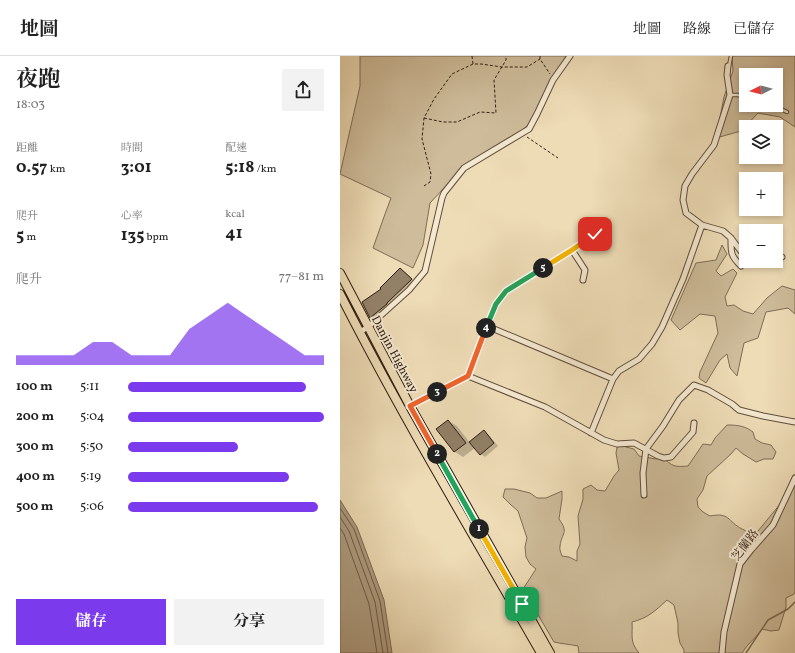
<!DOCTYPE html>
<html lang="zh-TW">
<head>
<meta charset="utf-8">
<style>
	body { margin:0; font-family:Vollkorn,"Noto Serif TC",serif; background:#f2f2f2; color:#222; height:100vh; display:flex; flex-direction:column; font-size:15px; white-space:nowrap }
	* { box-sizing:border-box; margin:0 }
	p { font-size:13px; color:#767676 }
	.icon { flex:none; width:22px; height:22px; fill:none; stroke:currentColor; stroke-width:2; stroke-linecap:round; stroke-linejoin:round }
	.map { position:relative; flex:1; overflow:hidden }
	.sheet { display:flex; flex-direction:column; background:#fff; width:340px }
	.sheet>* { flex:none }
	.needle { width:26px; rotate:264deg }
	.controls { position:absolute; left:399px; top:12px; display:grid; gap:8px }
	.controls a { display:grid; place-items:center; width:44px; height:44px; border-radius:0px; background:#fff; box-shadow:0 2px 6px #0003; font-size:20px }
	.pin { position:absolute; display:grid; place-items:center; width:34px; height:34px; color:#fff; margin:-17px; border-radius:8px; box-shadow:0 2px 6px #0006 }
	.km { position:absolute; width:20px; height:20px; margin:-10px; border-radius:50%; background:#222; color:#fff; font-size:11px; line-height:20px; text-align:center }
	.round { display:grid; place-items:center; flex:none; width:42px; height:42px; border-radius:0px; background:#f2f2f2 }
	.head { display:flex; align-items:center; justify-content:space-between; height:68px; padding:0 16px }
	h1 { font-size:22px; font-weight:700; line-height:30px }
	.metrics { display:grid; grid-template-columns:repeat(3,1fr); gap:6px; height:68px; padding:4px 16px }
	.metrics div { display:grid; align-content:center }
	.metrics b { font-size:17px; font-weight:700 }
	.metrics small { font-size:11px; font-weight:400 }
	.metrics p { font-size:11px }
	.chart { height:112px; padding:8px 16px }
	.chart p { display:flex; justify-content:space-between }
	.chart svg { width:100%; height:72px; margin-top:4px; fill:#7c3aed; opacity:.7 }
	.button { display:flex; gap:8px; margin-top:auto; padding:8px 16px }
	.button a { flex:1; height:46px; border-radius:0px; background:#7c3aed; color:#fff; font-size:16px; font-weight:700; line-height:46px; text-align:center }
	.button a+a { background:#f2f2f2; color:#222 }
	ul { padding:0 16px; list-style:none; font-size:13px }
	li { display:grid; grid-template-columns:64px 48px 1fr; align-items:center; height:30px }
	li i { height:10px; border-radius:5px; background:#7c3aed }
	header { display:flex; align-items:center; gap:24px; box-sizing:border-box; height:56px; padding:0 20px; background:#fff; border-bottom:1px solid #e0e0e0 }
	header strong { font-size:19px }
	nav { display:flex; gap:22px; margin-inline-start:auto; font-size:14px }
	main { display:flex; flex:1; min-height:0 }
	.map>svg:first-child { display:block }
	.green { fill:#cebc9a; stroke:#7e6c56; fill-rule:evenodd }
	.water { fill:#ad9b7e; stroke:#7b6953 }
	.shadow { fill:#0003 }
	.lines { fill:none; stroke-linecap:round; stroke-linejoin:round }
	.shore { stroke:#6e5c48; stroke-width:1 }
	.stream { stroke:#7b6953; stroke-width:1.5 }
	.building { fill:#928067; stroke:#2f1d12 }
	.lane-casing { stroke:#5f4d3b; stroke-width:4.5 }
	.street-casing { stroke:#5f4d3b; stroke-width:7 }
	.primary-casing { stroke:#2f1d12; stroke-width:10 }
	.path { stroke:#2f1d12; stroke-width:1; stroke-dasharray:3 2; stroke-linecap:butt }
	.lane { stroke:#f4e8d0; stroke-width:2.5 }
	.street { stroke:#f4e8d0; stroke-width:5 }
	.primary { stroke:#eedcb6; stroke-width:8 }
	.split-1-casing { stroke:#fff; stroke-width:8 }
	.split-2-casing { stroke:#fff; stroke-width:8 }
	.split-3-casing { stroke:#fff; stroke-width:8 }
	.split-4-casing { stroke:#fff; stroke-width:8 }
	.split-5-casing { stroke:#fff; stroke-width:8 }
	.split-6-casing { stroke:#fff; stroke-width:8 }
	.split-1 { stroke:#f5b400; stroke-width:5 }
	.split-2 { stroke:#22a559; stroke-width:5 }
	.split-3 { stroke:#f0652b; stroke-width:5 }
	.split-4 { stroke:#f0652b; stroke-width:5 }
	.split-5 { stroke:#22a559; stroke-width:5 }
	.split-6 { stroke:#f5b400; stroke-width:5 }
	.labels { text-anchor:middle; stroke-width:4; stroke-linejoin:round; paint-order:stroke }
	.street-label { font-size:12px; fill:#2f1d12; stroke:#f4e8d0 }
</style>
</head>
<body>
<header>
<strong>地圖</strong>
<nav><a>地圖</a><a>路線</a><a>已儲存</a></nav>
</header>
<main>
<section class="sheet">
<div class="head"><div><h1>夜跑</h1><p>18:03</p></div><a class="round"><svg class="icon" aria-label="share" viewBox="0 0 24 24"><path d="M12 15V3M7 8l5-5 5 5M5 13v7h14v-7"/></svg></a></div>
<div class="metrics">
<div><p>距離</p><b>0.57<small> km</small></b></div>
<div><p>時間</p><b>3:01</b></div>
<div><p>配速</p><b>5:18<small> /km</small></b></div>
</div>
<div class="metrics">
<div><p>爬升</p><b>5<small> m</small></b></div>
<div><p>心率</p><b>135<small> bpm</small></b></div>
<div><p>kcal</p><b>41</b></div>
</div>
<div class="chart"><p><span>爬升</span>77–81 m</p>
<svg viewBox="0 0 160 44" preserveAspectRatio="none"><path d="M0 44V38L10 38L20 38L30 38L40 30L50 30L60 38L70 38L80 38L90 22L100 14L110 6L120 14L130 22L140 30L150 38L160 38V44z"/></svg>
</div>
<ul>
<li><b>100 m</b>5:11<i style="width:91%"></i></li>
<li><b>200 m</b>5:04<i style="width:100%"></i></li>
<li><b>300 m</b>5:50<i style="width:56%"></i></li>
<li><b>400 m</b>5:19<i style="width:82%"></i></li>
<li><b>500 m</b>5:06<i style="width:97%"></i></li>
</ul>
<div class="button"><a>儲存</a><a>分享</a></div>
</section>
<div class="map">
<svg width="455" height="597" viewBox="0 0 455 597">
	<rect width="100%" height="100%" fill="#eedcb6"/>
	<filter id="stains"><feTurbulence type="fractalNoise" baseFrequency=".005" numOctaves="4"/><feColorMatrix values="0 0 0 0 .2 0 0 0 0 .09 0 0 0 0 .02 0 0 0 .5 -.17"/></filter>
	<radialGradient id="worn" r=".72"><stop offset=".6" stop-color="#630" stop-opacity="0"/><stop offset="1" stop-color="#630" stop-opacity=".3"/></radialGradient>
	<!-- green -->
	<path class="green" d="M20,0H226L189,68L163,91L119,116L90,147L83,189L73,212L33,192L45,158L51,142L0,118L20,30Z
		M392,0H455V71L440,61L418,57L401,75L376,82L384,41L393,15ZM406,19H436V49H406Z
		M382,189L387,198L376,215L381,220L393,213L397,217L385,241L387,250L394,249L403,255L413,258L427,242L442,230L455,234V258L448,252L426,256L418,282L404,287L397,320L390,312L387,298L380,304L366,327L359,322L360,316L378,277L375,260L360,258L340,274L331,264L356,207L376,204Z
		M387,369C398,369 405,370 413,376L415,383L422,387L431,389L436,396L433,403H424L416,406L403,398L396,392L391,398L367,420L363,434L357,443L358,451L363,456L370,460C390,456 387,465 402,473C404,474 406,475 408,476C411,476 415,475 418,475L455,430V536L454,538L446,542V551L439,574L431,575L422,573C416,582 407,588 402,597H344V594L340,587L338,577V567L334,549L327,544C315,555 308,562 292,566C293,579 289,585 299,597H239L238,590C229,588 222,588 214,586L183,533L196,513L190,508L186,501L185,491L187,482L178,455L170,448L163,441L165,433H174L190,437L197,442H206L222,435V443L219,463C229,477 222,476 220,490C219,493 221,497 222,500L229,501L237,505V495L240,488L238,460L243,443V433L251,429L257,434L265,435L274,420L279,414L276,397L278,386L286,391L294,393L299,400L316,403L324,401C331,411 336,411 348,410L363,388L371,389L375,382Z"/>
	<!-- water -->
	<path class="water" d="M0,444L17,471L44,544L52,597H0Z"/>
	<!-- shadow -->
	<path class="shadow" d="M60,213L65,216L76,227L35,264L31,261L43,234Z
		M108,365L117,370L130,387L144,376L148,378L158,390L145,401L141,398L135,392L123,401L115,396L98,373Z"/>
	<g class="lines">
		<!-- shore -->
		<path class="shore" d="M0,452L14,473L40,545L48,597
			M0,461L9,475L35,546L43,597
			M0,472L4,478L29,548L37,597"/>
		<!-- stream -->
		<path class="stream" d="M406,597L428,564L448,553L455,546"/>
	</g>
	<!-- building -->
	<path class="building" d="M60,212L72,223L47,247V248L30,262L22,246L41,233L40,232Z
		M108,364L126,387L114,396L96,373Z
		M144,374L154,387L140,399L129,386Z"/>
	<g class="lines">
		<defs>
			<path id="lane" d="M389,10L391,0
				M391,39H398L406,43
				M419,49L437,51L447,56"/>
			<path id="street" d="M362,169L346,157L343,144L345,130L352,118L374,89L390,39L387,19L388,10
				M391,182C391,196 390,199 401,210
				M232,194L245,214L243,224
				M436,202L442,201
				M408,205L409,207L421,205
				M147,270L273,323
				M20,276L28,271L69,234L85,215L102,142L104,137L124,112L189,73L197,58L213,24L230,0
				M128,320L156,248L166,235L232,194L255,178
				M68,351L128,320L205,351L264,384L277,388L294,387L318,400L324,402L331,401L353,376L354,367
				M251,377L273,323L279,315L299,303L312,288L322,271L343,223L362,169L383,175L391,182L406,202
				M304,439L303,417L306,393L323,370L339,344L354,329L368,334L392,348L399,354L423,360L455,366
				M382,597L384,576L400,508L411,494L433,469L455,422"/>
			<path id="primary" d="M0,217L70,350L210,597
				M0,238C62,360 133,478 201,597"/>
		</defs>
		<!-- lane casing -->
		<use href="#lane" class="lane-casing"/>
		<!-- street casing -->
		<use href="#street" class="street-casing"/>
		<!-- primary casing -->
		<use href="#primary" class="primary-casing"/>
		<!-- path -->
		<path class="path" d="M132,0L133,8
			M200,0V3L210,18
			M84,62L103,66H117L140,56L156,57L154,24L166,4V0
			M187,81L218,102
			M84,130L90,126L91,118L82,83L84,62L94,43L112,18L133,8H141L162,11H187L200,3"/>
		<!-- lane -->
		<use href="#lane" class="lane"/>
		<!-- street -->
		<use href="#street" class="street"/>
		<!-- primary -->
		<use href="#primary" class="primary"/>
	</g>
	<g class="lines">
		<defs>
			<path id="split-1" d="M139,473L182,548"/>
			<path id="split-2" d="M97,398L139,473"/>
			<path id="split-3" d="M97,398L70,350L97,336"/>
			<path id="split-4" d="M97,336L128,320L146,272"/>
			<path id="split-5" d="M146,272L156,248L166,235L203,212"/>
			<path id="split-6" d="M203,212L232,194L255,178"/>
		</defs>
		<!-- split-1 casing -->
		<use href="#split-1" class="split-1-casing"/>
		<!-- split-2 casing -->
		<use href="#split-2" class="split-2-casing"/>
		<!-- split-3 casing -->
		<use href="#split-3" class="split-3-casing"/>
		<!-- split-4 casing -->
		<use href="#split-4" class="split-4-casing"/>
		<!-- split-5 casing -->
		<use href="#split-5" class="split-5-casing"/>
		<!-- split-6 casing -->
		<use href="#split-6" class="split-6-casing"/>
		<!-- split-1 -->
		<use href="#split-1" class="split-1"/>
		<!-- split-2 -->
		<use href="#split-2" class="split-2"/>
		<!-- split-3 -->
		<use href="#split-3" class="split-3"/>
		<!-- split-4 -->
		<use href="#split-4" class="split-4"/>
		<!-- split-5 -->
		<use href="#split-5" class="split-5"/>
		<!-- split-6 -->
		<use href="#split-6" class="split-6"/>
	</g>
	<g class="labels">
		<!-- street labels -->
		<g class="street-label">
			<text transform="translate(55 298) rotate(62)" y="4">Danjin Highway</text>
			<text transform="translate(405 489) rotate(-53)" y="4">芝蘭路</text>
		</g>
	</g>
	<rect width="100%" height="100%" filter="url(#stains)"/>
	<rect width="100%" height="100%" fill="url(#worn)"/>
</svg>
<div class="controls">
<a><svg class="needle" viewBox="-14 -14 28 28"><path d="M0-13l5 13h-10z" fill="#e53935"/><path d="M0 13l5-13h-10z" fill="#767676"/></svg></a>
<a><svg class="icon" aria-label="layers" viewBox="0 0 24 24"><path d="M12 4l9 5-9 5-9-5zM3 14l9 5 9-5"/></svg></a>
<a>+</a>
<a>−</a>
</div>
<div class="pin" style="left:182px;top:548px;background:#1e9e55"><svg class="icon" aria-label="arrive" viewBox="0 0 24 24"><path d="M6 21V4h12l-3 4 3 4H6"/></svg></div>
<div class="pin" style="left:255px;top:178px;background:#d93025"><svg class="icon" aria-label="check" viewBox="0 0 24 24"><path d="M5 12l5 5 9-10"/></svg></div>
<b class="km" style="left:139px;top:473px">1</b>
<b class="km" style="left:97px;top:398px">2</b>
<b class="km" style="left:97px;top:336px">3</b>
<b class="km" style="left:146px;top:272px">4</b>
<b class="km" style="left:203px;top:212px">5</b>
</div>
</main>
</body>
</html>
